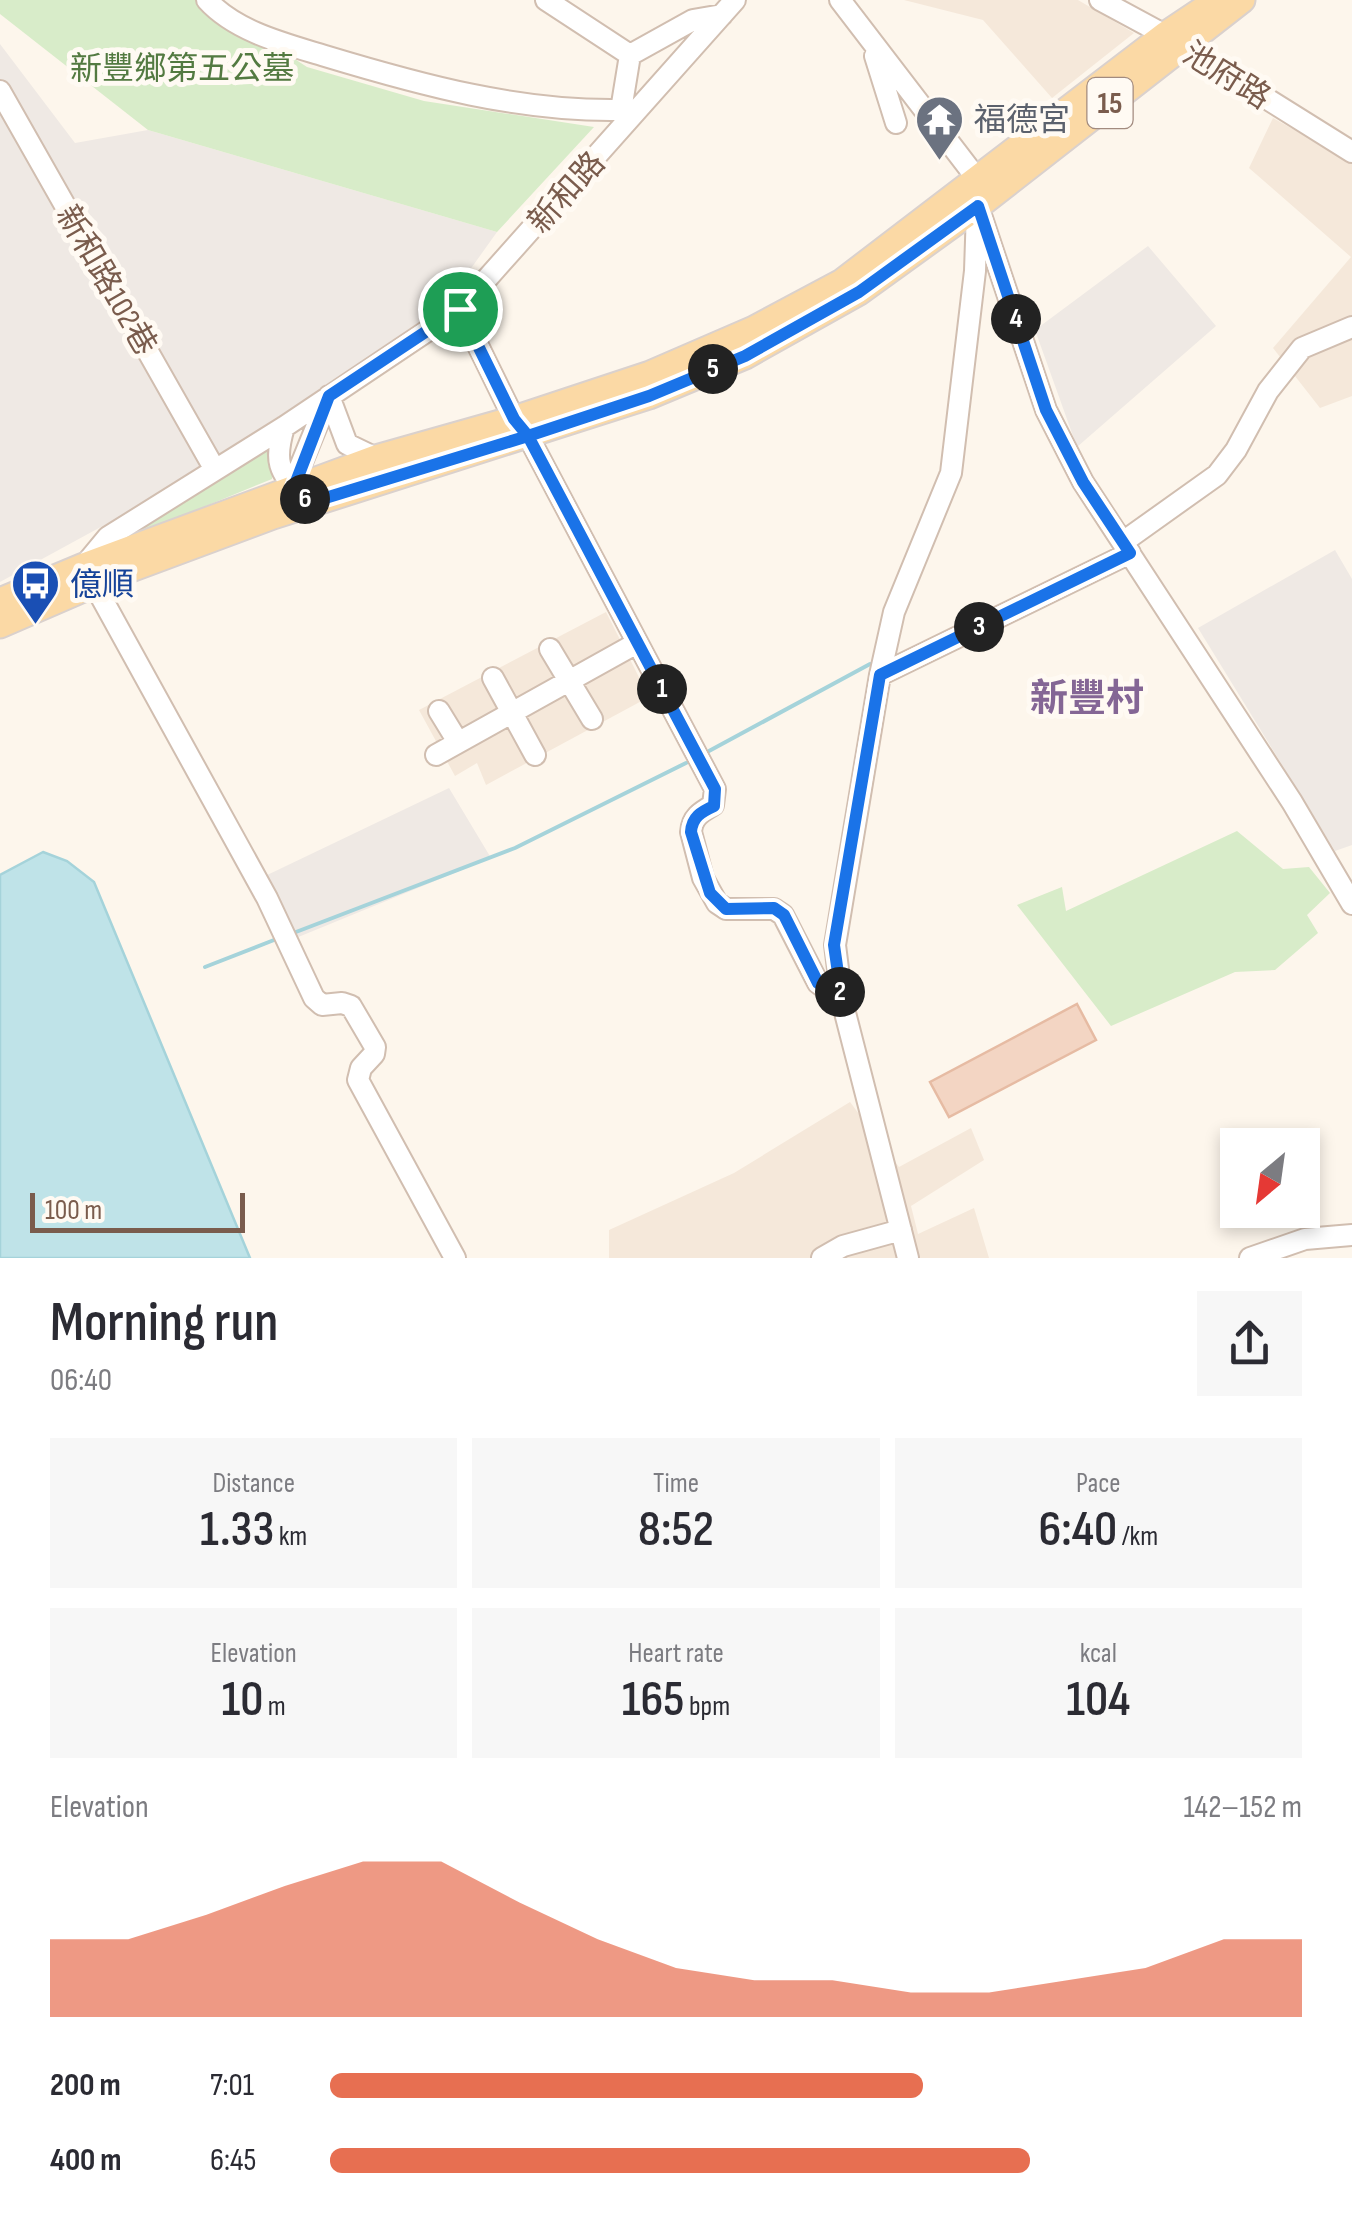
<!DOCTYPE html>
<html lang="en">
<head>
<meta charset="utf-8">
<style>
	body { margin:0; font-family:"Sofia Sans Condensed","Noto Sans TC",sans-serif; background:#f7f7f7; color:#2b2b33; height:100vh; display:flex; flex-direction:column; font-size:38px; white-space:nowrap }
	* { box-sizing:border-box; margin:0 }
	p { font-size:32px; color:#7c7c81 }
	.icon { flex:none; width:55px; height:55px; fill:none; stroke:currentColor; stroke-width:2; stroke-linecap:round; stroke-linejoin:round }
	.map { position:relative; height:1258px; overflow:hidden }
	.details { display:flex; flex-direction:column; background:#fff; flex:1 }
	.details>* { flex:none }
	.needle { width:65px; rotate:209deg }
	.fabs { position:absolute; left:1220px; top:1128px; display:grid; gap:20px }
	.fabs a { display:grid; place-items:center; width:100px; height:100px; border-radius:0px; background:#fff; box-shadow:0 5px 15px #0003; font-size:50px }
	.scale { position:absolute; left:30px; bottom:25px; width:215px; box-sizing:border-box; padding-left:10px; border:5px solid #7a5c4d; border-top:0; font-size:28px; line-height:35px; white-space:nowrap; color:#7a5c4d; -webkit-text-stroke:8px #fffaf3; paint-order:stroke }
	.pin { position:absolute; display:grid; place-items:center; width:85px; height:85px; color:#fff; margin:-42px; border:5px solid #fff; border-radius:50%; box-shadow:0 2px 10px #0007 }
	.km { position:absolute; width:50px; height:50px; margin:-25px; border-radius:50%; background:#222; color:#fff; font-size:28px; line-height:50px; text-align:center }
	.round { display:grid; place-items:center; flex:none; width:105px; height:105px; border-radius:0px; background:#f7f7f7 }
	.headline { display:flex; align-items:center; justify-content:space-between; height:170px; padding:0 50px }
	h1 { font-size:55px; font-weight:600; line-height:75px }
	.metrics { display:grid; grid-template-columns:repeat(3,1fr); gap:15px; height:170px; padding:10px 50px }
	.metrics div { display:grid; align-content:center; border-radius:0px; background:#f7f7f7; text-align:center }
	.metrics b { font-size:50px; font-weight:600 }
	.metrics small { font-size:28px; font-weight:400 }
	.metrics p { font-size:28px }
	.chart { height:280px; padding:20px 50px }
	.chart p { display:flex; justify-content:space-between }
	.chart svg { width:100%; height:180px; margin-top:10px; fill:#e76f51; opacity:.7 }
	ul { padding:0 50px; list-style:none; font-size:32px }
	li { display:grid; grid-template-columns:160px 120px 1fr; align-items:center; height:75px }
	li i { height:25px; border-radius:12px; background:#e76f51 }
	.map>svg:first-child { display:block }
	.residential { fill:#f5e8da }
	.industrial { fill:#efe9e4 }
	.green { fill:#d8ecc9 }
	.water { fill:#bfe3e8; stroke:#a5d3da; stroke-width:2.5 }
	.lines { fill:none; stroke-linecap:round; stroke-linejoin:round }
	.stream { stroke:#a5d3da; stroke-width:4 }
	.building { fill:#f3d5c3; stroke:#e6bba3; stroke-width:2.5 }
	.minor-casing { stroke:#d1beb0; stroke-width:24 }
	.major-casing { stroke:#dad1cd; stroke-width:29 }
	.minor { stroke:#fff; stroke-width:20 }
	.major { stroke:#fbd9a5; stroke-width:25 }
	.route-casing { stroke:#fff; stroke-width:20 }
	.route { stroke:#1a73e8; stroke-width:12 }
	.labels { text-anchor:middle; stroke-width:10; stroke-linejoin:round; paint-order:stroke }
	.shield { fill:#fffaf3; stroke:#a28b7f; stroke-width:2.5 }
	.shield-label { font-size:30px; font-weight:bold; fill:#7a5c4d }
	.park-label { font-size:32px; fill:#537a41; stroke:#fffaf3 }
	.street-label { font-size:32px; fill:#7a5c4d; stroke:#fffaf3 }
	.worship-label { font-size:32px; fill:#5b616d; stroke:#fffaf3; text-anchor:start }
	.transit-label { font-size:32px; fill:#164399; stroke:#fffaf3; text-anchor:start }
	.quarter-label { font-size:38px; font-weight:bold; fill:#846695; stroke:#fffaf3 }
</style>
</head>
<body>
<div class="map">
<svg width="1352" height="1258" viewBox="0 0 1352 1258">
	<rect width="100%" height="100%" fill="#fdf6ec"/>
	<!-- residential -->
	<path class="residential" d="M904,0H1078L1134,33L1052,98L983,20Z
		M1273,118L1352,162V396L1320,408L1273,348L1351,257L1249,168Z
		M606,612L649,697L486,785L477,763L455,776L419,710Z
		M850,1102L899,1167L971,1128L984,1160L911,1206L918,1234L974,1208L989,1258H609V1230L734,1173Z"/>
	<!-- industrial -->
	<path class="industrial" d="M0,44L75,143L148,130L497,232L447,302L302,406L141,505L0,582Z
		M1148,246L1216,326L1077,447L1035,330Z
		M1335,550L1352,579V845L1335,851L1198,628Z
		M449,788L491,858L291,940L263,877Z"/>
	<!-- green -->
	<path class="green" d="M0,0H204L307,67L424,101L594,127L497,232L148,130L0,14Z
		M273,447L272,479L123,540Z
		M1237,831L1283,869L1309,867L1330,893L1307,915L1318,933L1275,970L1235,972L1111,1026L1017,905L1062,887L1066,911Z"/>
	<!-- water -->
	<path class="water" d="M43,852L67,861L94,882L250,1258H0V875Z"/>
	<g class="lines">
		<!-- stream -->
		<path class="stream" d="M709,751L870,664
			M296,932L515,848L686,763
			M205,967L274,940"/>
	</g>
	<!-- building -->
	<path class="building" d="M1077,1004L1096,1040L949,1117L930,1082Z"/>
	<g class="lines">
		<defs>
			<path id="minor" d="M207,0C236,32 286,44 325,56C421,85 520,112 621,110L630,55L693,20L722,15
				M546,0L630,55
				M840,0L978,180L975,271L951,473L894,612L880,675L835,945L842,1001L908,1258
				M1100,0L1165,35L1352,152
				M875,56L896,123
				M0,91L214,468
				M982,218L1046,410L1083,482L1292,802L1352,904
				M460,309L514,419L528,436L715,789L713,805C701,812 692,817 691,832L703,878L717,903L726,909H774L783,915L818,983L842,1001
				M329,396L347,444L376,458
				M284,427C274,461 278,471 302,496
				M289,494L329,396
				M1123,542L1217,475L1236,450L1268,391L1302,348L1352,327
				M550,649L592,719
				M880,675L1130,553
				M493,678L535,755
				M439,711L458,742
				M436,755L637,643
				M455,1258L358,1080L361,1068L374,1054L375,1047L351,1006L342,1003L322,1005L314,998L267,898L84,566L108,537L284,427L460,309L735,0
				M822,1258L843,1246L901,1230
				M1250,1258L1305,1239L1352,1235"/>
			<path id="major" d="M0,601L84,566L376,458L514,419L650,374L754,329L842,282L1165,35L1213,3
				M0,625L120,573L273,516L649,396L745,356L859,292L978,206L1242,0"/>
		</defs>
		<!-- minor casing -->
		<use href="#minor" class="minor-casing"/>
		<!-- major casing -->
		<use href="#major" class="major-casing"/>
		<!-- minor -->
		<use href="#minor" class="minor"/>
		<!-- major -->
		<use href="#major" class="major"/>
	</g>
	<g class="lines">
		<defs>
			<path id="route" d="M460,309L514,419L528,436L715,789L714,806C701,812 692,817 691,832L710,893L726,909L774,908L784,915L818,983L842,1001L834,945L880,675L1130,553L1083,482L1046,410L978,206L859,292L745,356L649,396L528,436L309,503L294,487L329,396L460,309"/>
		</defs>
		<!-- route casing -->
		<use href="#route" class="route-casing"/>
		<!-- route -->
		<use href="#route" class="route"/>
	</g>
	<!-- icons -->
	<defs>
		<symbol id="temple-pin" viewBox="-11 -11 22 30"><path d="M0 17L-7.5 6A9.5 9.5 0 1 1 7.5 6Z" fill="#6b7280" stroke="#fffaf3"/><path d="M0-6L5-2H3V0L6.5 2.5H4V6H1.5V3h-3V6H-4V2.5H-6.5L-3 0V-2H-5Z" fill="#fff"/></symbol>
		<symbol id="bus-pin" viewBox="-11 -11 22 30"><path d="M0 17L-7.5 6A9.5 9.5 0 1 1 7.5 6Z" fill="#1a4fb4" stroke="#fffaf3"/><path d="M-5-6H5V4H4V6H2V4H-2V6H-4V4H-5ZM-3.5-4V0h7V-4ZM-3.5 1.2v1.5H-2V1.2ZM2 1.2v1.5H3.5V1.2Z" fill="#fff"/></symbol>
	</defs>
	<g fill-rule="evenodd">
		<use href="#temple-pin" x="912" y="92" width="55" height="75"/>
		<use href="#bus-pin" x="8" y="556" width="55" height="75"/>
	</g>
	<g class="labels">
		<!-- shield labels -->
		<rect class="shield" x="1087.5" y="78" width="45" height="50" rx="8"/>
		<g class="shield-label">
			<text x="1110" y="113">15</text>
		</g>
		<!-- park labels -->
		<g class="park-label">
			<text x="182" y="79">新豐鄉第五公墓</text>
		</g>
		<!-- street labels -->
		<g class="street-label">
			<text transform="translate(1227 75) rotate(32)" y="11">池府路</text>
			<text transform="translate(566 192) rotate(-48)" y="11">新和路</text>
			<text transform="translate(107 280) rotate(60)" y="11">新和路102巷</text>
		</g>
		<!-- worship labels -->
		<g class="worship-label">
			<text x="974" y="130">福德宮</text>
		</g>
		<!-- transit labels -->
		<g class="transit-label">
			<text x="70" y="595">億順</text>
		</g>
		<!-- quarter labels -->
		<g class="quarter-label">
			<text x="1087" y="711">新豐村</text>
		</g>
	</g>
</svg>
<div class="fabs">
<a><svg class="needle" viewBox="-14 -14 28 28"><path d="M0-13l5 13h-10z" fill="#e53935"/><path d="M0 13l5-13h-10z" fill="#7c7c81"/></svg></a>
</div>
<div class="scale">100 m</div>
<div class="pin" style="left:460px;top:309px;background:#1e9e55"><svg class="icon" aria-label="arrive" viewBox="0 0 24 24"><path d="M6 21V4h12l-3 4 3 4H6"/></svg></div>
<b class="km" style="left:662px;top:689px">1</b>
<b class="km" style="left:840px;top:992px">2</b>
<b class="km" style="left:979px;top:627px">3</b>
<b class="km" style="left:1016px;top:319px">4</b>
<b class="km" style="left:713px;top:369px">5</b>
<b class="km" style="left:305px;top:499px">6</b>
</div>
<section class="details">
<div class="headline"><div><h1>Morning run</h1><p>06:40</p></div><a class="round"><svg class="icon" aria-label="share" viewBox="0 0 24 24"><path d="M12 15V3M7 8l5-5 5 5M5 13v7h14v-7"/></svg></a></div>
<div class="metrics">
<div><p>Distance</p><b>1.33<small> km</small></b></div>
<div><p>Time</p><b>8:52</b></div>
<div><p>Pace</p><b>6:40<small> /km</small></b></div>
</div>
<div class="metrics">
<div><p>Elevation</p><b>10<small> m</small></b></div>
<div><p>Heart rate</p><b>165<small> bpm</small></b></div>
<div><p>kcal</p><b>104</b></div>
</div>
<div class="chart"><p><span>Elevation</span>142–152 m</p>
<svg viewBox="0 0 160 44" preserveAspectRatio="none"><path d="M0 44V25L10 25L20 19L30 12L40 6L50 6L60 16L70 25L80 32L90 35L100 35L110 38L120 38L130 35L140 32L150 25L160 25V44z"/></svg>
</div>
<ul>
<li><b>200 m</b>7:01<i style="width:61%"></i></li>
<li><b>400 m</b>6:45<i style="width:72%"></i></li>
</ul>
</section>
</body>
</html>
